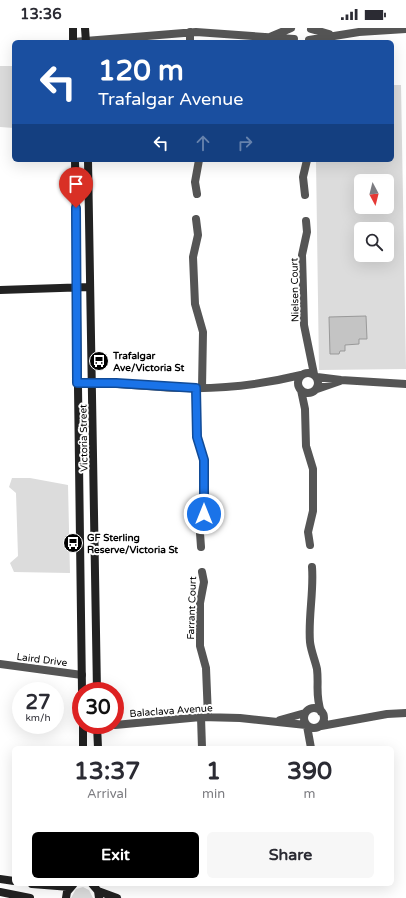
<!DOCTYPE html>
<style>
:root{--surface:#fff;--page:#f7f7f7;--text:#2b2b33;--muted:#7c7c81;--accent:#000}
body{margin:0;font-family:"Varela Round",sans-serif;background:var(--page);color:var(--text);height:100vh;display:flex;flex-direction:column;font-size:15px;white-space:nowrap}
*{box-sizing:border-box;margin:0}
p{font-size:13px;color:var(--muted)}
.icon{flex:none;width:22px;height:22px;fill:none;stroke:currentColor;stroke-width:2;stroke-linecap:round;stroke-linejoin:round}
.map{position:relative;flex:1;overflow:hidden}
.drawer{position:absolute;left:12px;top:718px;width:382px;height:140px;display:flex;flex-direction:column;background:var(--surface);border-radius:6px;box-shadow:0 4px 16px #0002}
.drawer>*{flex:none}
.guide{position:absolute;left:12px;top:12px;width:382px;height:122px;border-radius:6px;box-shadow:0 4px 16px #0002;background:#1a4fa0;color:#fff;overflow:hidden}
.needle{width:26px;rotate:173deg}
.fabs{position:absolute;left:354px;top:146px;display:grid;gap:8px}
.fabs a{display:grid;place-items:center;width:40px;height:40px;border-radius:6px;background:var(--surface);box-shadow:0 4px 16px #0002;font-size:20px}
.speed{position:absolute;left:12px;top:654px;display:flex;gap:8px;font-size:20px;font-weight:700;text-align:center}
.speed>*{display:grid;place-content:center;width:52px;height:52px;border-radius:50%;background:var(--surface);box-shadow:0 4px 16px #0002;line-height:1}
.speed small{font-size:10px;font-weight:400}
.speed .limit{border:6px solid #d22;background:#fff;color:#111}
.pin{position:absolute;display:grid;place-items:center;width:34px;height:34px;color:#fff;margin:-41px -17px;border-radius:50% 50% 50% 0;rotate:-45deg;box-shadow:0 0 4px #0007}
.pin .icon{rotate:45deg}
.me{position:absolute;width:44px;margin:-22px;rotate:0deg;stroke-linejoin:round;filter:drop-shadow(0 0 3px #0008)}
.turn{display:flex;align-items:center;gap:14px;height:84px;padding:0 20px;font-size:18px}
.turn .icon{width:52px;height:52px;stroke-width:2.5}
.turn b{display:block;font-size:28px;line-height:34px}
.lanes{display:flex;align-items:center;height:38px;padding:0 20px;background:#0003;justify-content:center;gap:20px;direction:ltr}
.lanes .off{opacity:.35}
.eta{display:flex;justify-content:space-evenly;align-items:center;height:68px;text-align:center}
.eta b{font-size:24px;font-weight:700;line-height:28px}
.cta{display:flex;gap:8px;margin-top:auto;padding:8px 20px}
.cta a{flex:1;height:46px;border-radius:6px;background:var(--accent);color:#fff;font-size:16px;font-weight:700;line-height:46px;text-align:center}
.cta a+a{background:var(--page);color:var(--text)}
.status{display:flex;justify-content:space-between;align-items:center;height:28px;padding:0 20px;background:var(--surface);direction:ltr}
.status svg{height:11px;fill:currentColor}
.map>svg:first-child{display:block}
.green{fill:#dcdcdc;fill-rule:evenodd}
.building{fill:#c4c4c4;stroke:#999}
.lines{fill:none;stroke-linecap:round;stroke-linejoin:round}
.street{stroke:#555;stroke-width:8}
.secondary{stroke:#222;stroke-width:8}
.route-casing{stroke:#114b97;stroke-width:10}
.route{stroke:#1a73e8;stroke-width:7}
.labels{text-anchor:middle;stroke-width:4;stroke-linejoin:round;paint-order:stroke}
.street-label{font-size:10px;fill:#000;stroke:#fff}
.poi-label{font-size:10px;font-weight:bold;fill:#000;stroke:#fff;text-anchor:start}
</style>
<div class="status"><b>13:36</b><svg viewBox="0 0 49 12"><path d="M0 12V9h3v3zM5 12V6h3v6zM10 12V3h3v9zM15 12V0h3v12zM26 1h20v11H26zM47 4h2v5h-2z"/></svg></div>
<div class="map">
<svg width="406" height="870" viewBox="0 0 406 870">
<rect width="100%" height="100%" fill="#fff"/>
<path class="green" d="M0 38H14V100L0 99Z
M392 57H401L406 341 319 342 316 132H392ZM361 153H387V179H361ZM361 201H387V227H361Z
M12 450H30L68 457 70 545 14 544 10 535 18 528 16 465 9 459Z
M83 859 89 862 93 870H71L76 861Z"/>
<path class="building" d="M366 288 367 311H359V316L345 317V323H340L339 326H330L329 289Z"/>
<g class="lines">
<path class="street" d="M311 1 329 6
M190 4V14
M270 9 291 0
M309 12 359 4 406 1
M73 14 196 4 294 11
M197 166 195 154 199 132
M305 167 303 149 307 132
M196 191 198 207 193 229 195 276 203 304 202 360
M306 193 307 204 302 227 304 297 314 346
M298 355a10 10 0 1 1 20 0a10 10 0 1 1-20 0Z
M317 349 341 352 406 356
M92 355C123 355 155 360 186 360 225 361 264 356 301 347
M196 360 197 409 204 432V482L200 505 201 519
M317 361 340 353
M301 362 305 381 306 418 313 441V483L308 504 310 517
M312 539C314 564 308 589 310 614 311 623 315 632 317 641 319 658 315 666 321 684
M202 544 204 554 200 575V618L206 640 208 689
M0 636 82 647
M304 690a10 10 0 1 1 20 0a10 10 0 1 1-20 0Z
M201 689 202 720
M280 692 305 685
M97 697H110
M115 697 201 689 240 690 306 697
M307 698 311 720
M321 698 387 686 406 685"/>
<path class="secondary" d="M73 0V14
M85 0 86 14
M75 132 82 663
M88 132 97 663
M0 262 90 259
M83 697V720
M97 697 98 720
M0 851 14 853
M32 856 70 859
M92 856 98 863 99 870
M98 863 117 870
M0 864 30 870
M66 870 67 864 73 857"/>
</g>
<g class="lines">
<g class="route-casing">
<path id="route" d="M76 180 77 355H116L196 360 197 409 204 432V486"/>
</g>
<use href="#route" class="route"/>
</g>
<defs>
<g id="bus-disc" transform="scale(1)"><circle r="9.5" fill="#000" stroke="#fff"/><path d="M-5-6H5V4H4V6H2V4H-2V6H-4V4H-5ZM-3.5-4V0h7V-4ZM-3.5 1.2v1.5H-2V1.2ZM2 1.2v1.5H3.5V1.2Z" fill="#fff"/></g>
</defs>
<g fill-rule="evenodd">
<use href="#bus-disc" x="99" y="333"/>
<use href="#bus-disc" x="73" y="515"/>
</g>
<g class="labels">
<g class="street-label">
<text transform="translate(294 262) rotate(-91)" y="4">Nielsen Court</text>
<text transform="translate(83 410) rotate(-91)" y="4">Victoria Street</text>
<text transform="translate(191 580) rotate(-88)" y="4">Farrant Court</text>
<text transform="translate(42 631) rotate(7)" y="4">Laird Drive</text>
<text transform="translate(171 682) rotate(-4)" y="4">Balaclava Avenue</text>
</g>
<g class="poi-label">
<text x="113" y="331">Trafalgar<tspan x="113" dy="12">Ave/Victoria St</tspan></text>
<text x="87" y="513">GF Sterling<tspan x="87" dy="12">Reserve/Victoria St</tspan></text>
</g>
</g>
</svg>
<div class="fabs">
<a><svg class="needle" viewBox="-14 -14 28 28"><path d="M0-13l5 13h-10z" fill="#e53935"/><path d="M0 13l5-13h-10z" fill="#7c7c81"/></svg></a>
<a><svg class="icon" aria-label="search" viewBox="0 0 24 24"><circle cx="10" cy="10" r="6"/><path d="M15 15l6 6"/></svg></a>
</div>
<div class="speed"><div>27<small>km/h</small></div><div class="limit">30</div></div>
<div class="pin" style="left:76px;top:180px;background:#d93025"><svg class="icon" aria-label="arrive" viewBox="0 0 24 24"><path d="M6 21V4h12l-3 4 3 4H6"/></svg></div>
<svg class="me" style="left:204px;top:486px" viewBox="-20 -20 40 40"><circle r="17" fill="#1a73e8" stroke="#fff" stroke-width="3"/><path d="M0-11L8 9 0 5-8 9z" fill="#fff"/></svg>
<div class="guide">
<div class="turn"><svg class="icon" aria-label="left" viewBox="0 0 24 24"><path d="M17 20v-9H6M10 6l-5 5 5 5"/></svg><div><b>120 m</b>Trafalgar Avenue</div></div>
<div class="lanes"><svg class="icon" aria-label="left" viewBox="0 0 24 24"><path d="M17 20v-9H6M10 6l-5 5 5 5"/></svg><svg class="icon off" aria-label="ahead" viewBox="0 0 24 24"><path d="M12 20V5M6 11l6-6 6 6"/></svg><svg class="icon off" aria-label="right" viewBox="0 0 24 24"><path d="M7 20v-9h11M14 6l5 5-5 5"/></svg></div>
</div>
<section class="drawer">
<div class="eta">
<div><b>13:37</b><p>Arrival</p></div>
<div><b>1</b><p>min</p></div>
<div><b>390</b><p>m</p></div>
</div>
<div class="cta"><a>Exit</a><a>Share</a></div>
</section>
</div>
